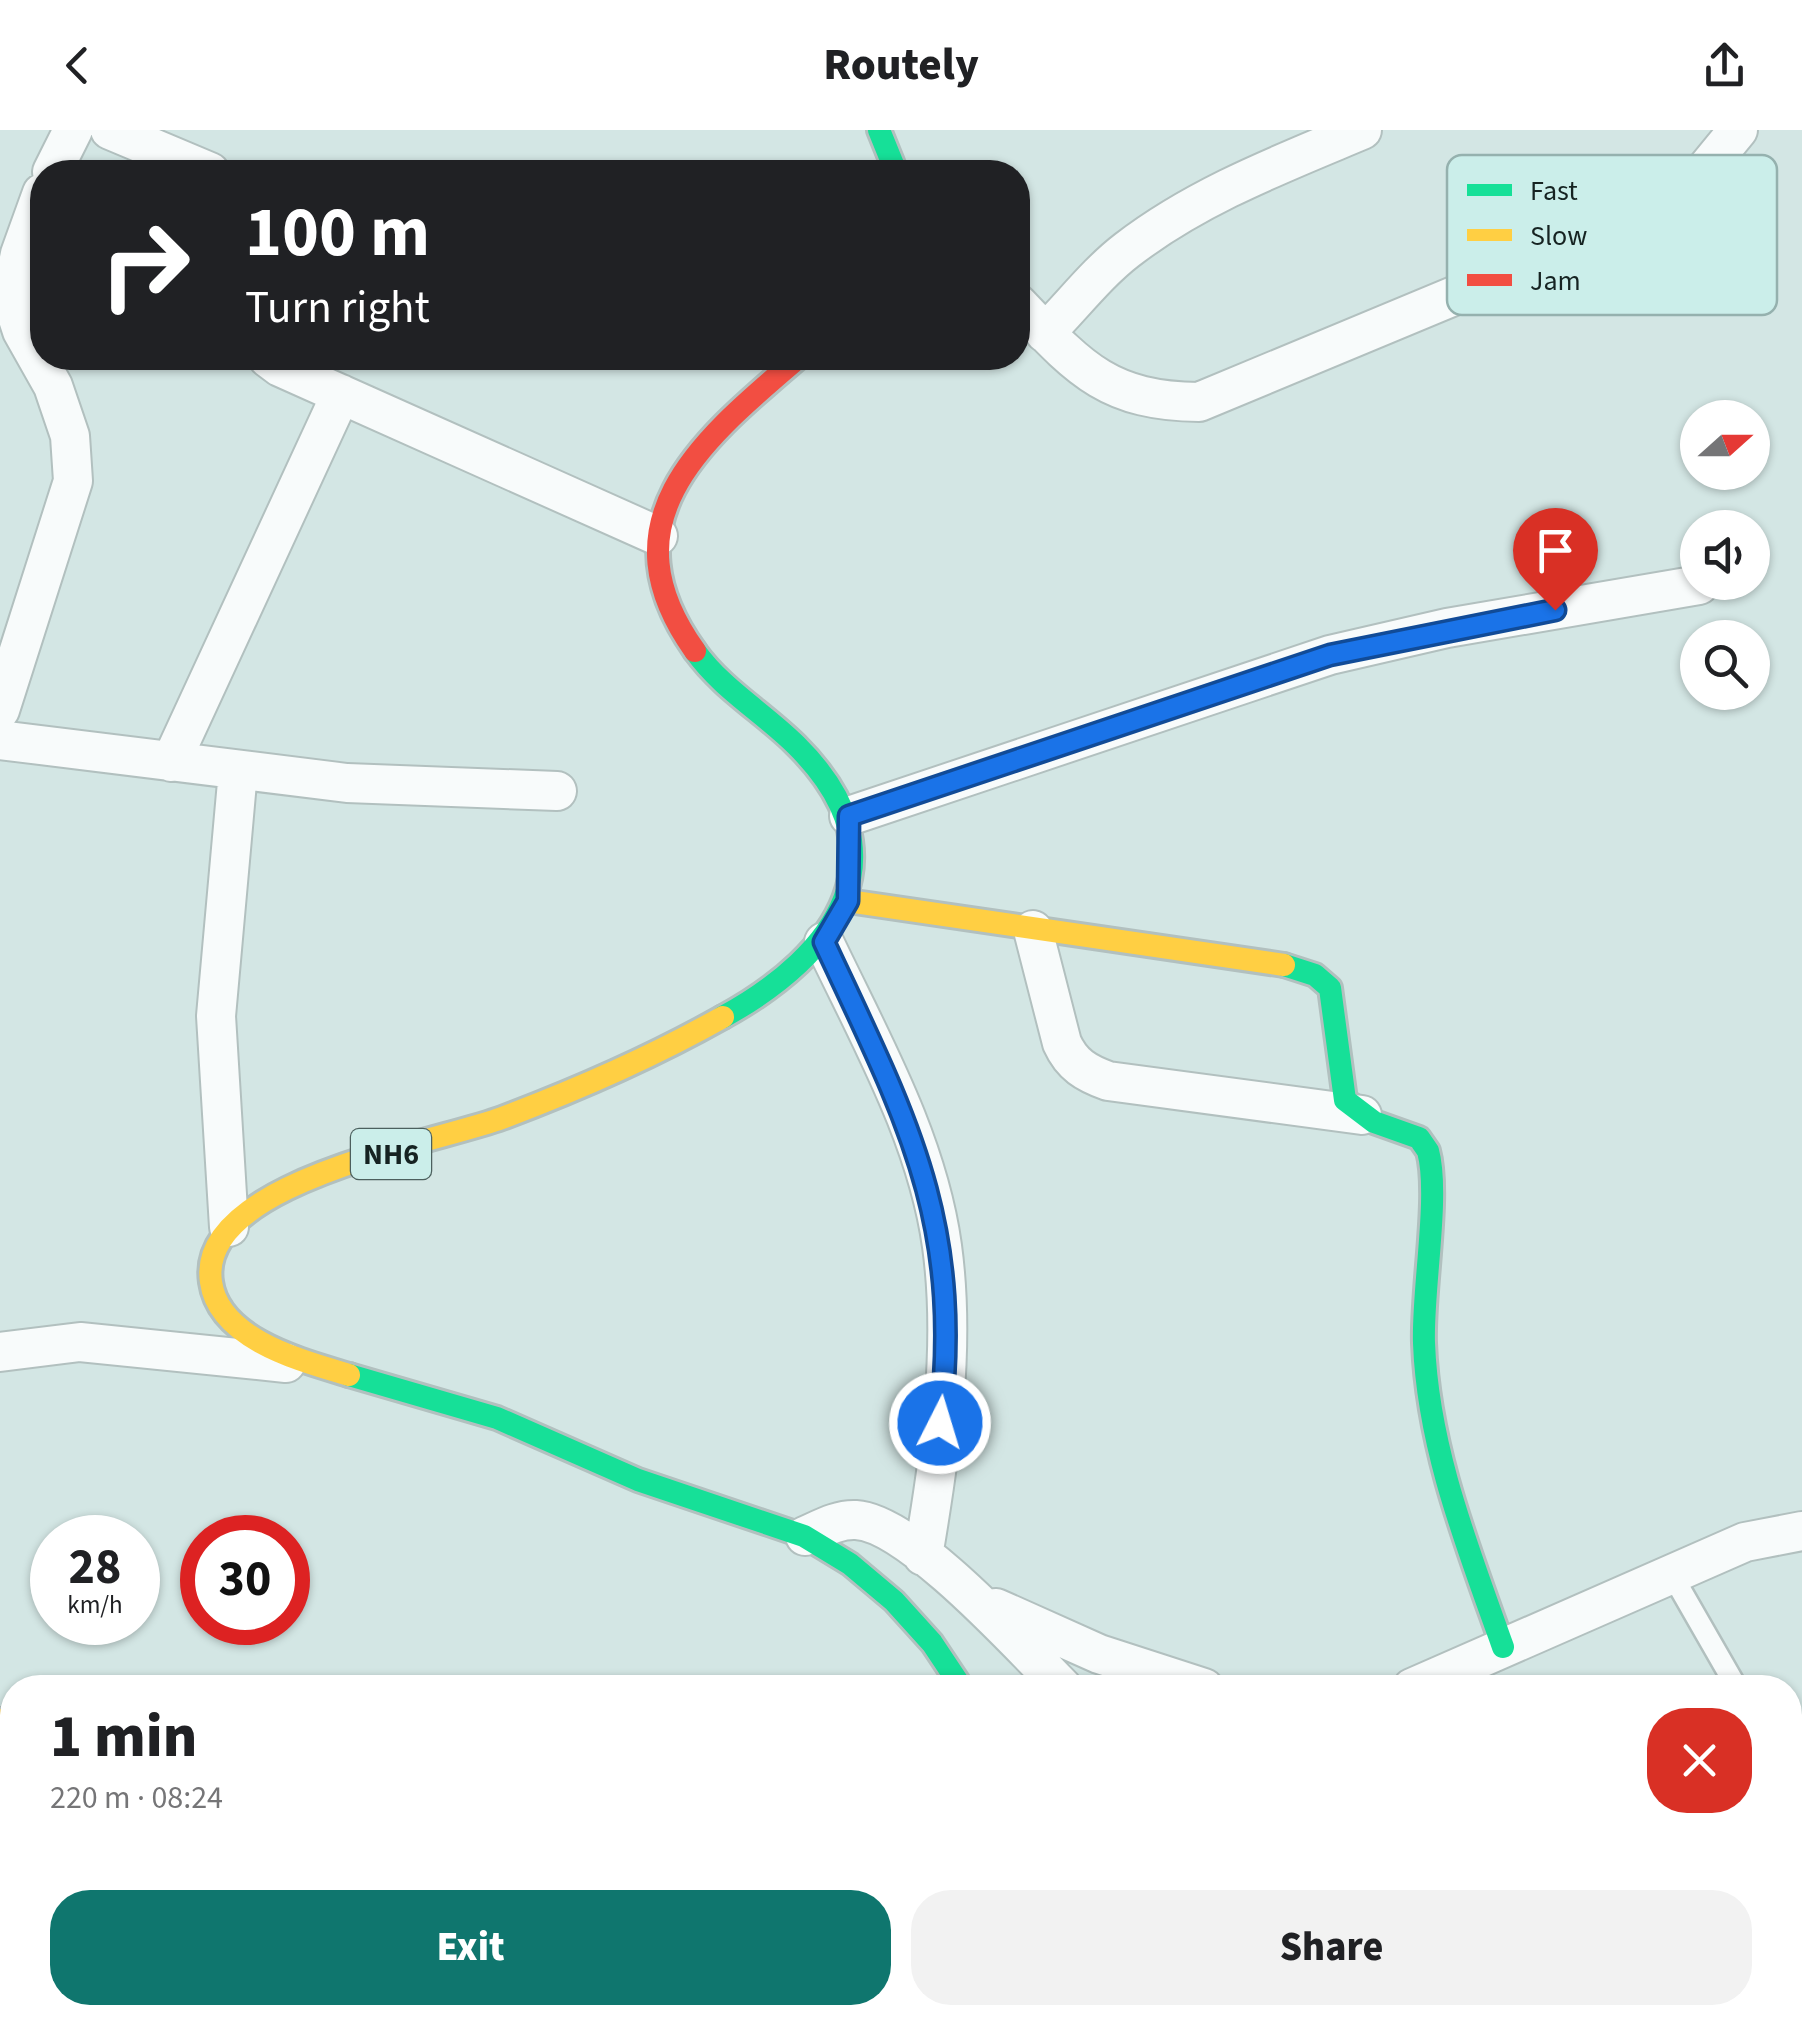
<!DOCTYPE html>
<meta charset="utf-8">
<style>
:root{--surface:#fff;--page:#f2f2f2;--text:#202124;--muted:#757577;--accent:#0f766e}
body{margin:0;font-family:"Source Sans 3",sans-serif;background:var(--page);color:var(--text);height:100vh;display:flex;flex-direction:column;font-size:38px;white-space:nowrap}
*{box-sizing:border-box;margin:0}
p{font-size:32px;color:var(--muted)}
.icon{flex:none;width:55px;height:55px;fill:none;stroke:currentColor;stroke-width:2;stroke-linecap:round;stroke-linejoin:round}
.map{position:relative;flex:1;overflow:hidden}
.details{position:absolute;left:0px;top:1545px;width:1802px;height:350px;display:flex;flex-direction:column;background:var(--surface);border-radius:40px 40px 0 0;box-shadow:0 2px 8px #0004}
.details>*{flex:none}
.guide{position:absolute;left:30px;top:30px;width:1000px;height:210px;border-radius:40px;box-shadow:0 2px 8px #0004;background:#202124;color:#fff;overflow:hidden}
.needle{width:65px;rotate:69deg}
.tools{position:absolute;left:1680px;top:270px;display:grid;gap:20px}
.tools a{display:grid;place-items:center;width:90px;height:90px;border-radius:50%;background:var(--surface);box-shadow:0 2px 8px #0004;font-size:50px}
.speed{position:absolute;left:30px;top:1385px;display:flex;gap:20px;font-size:50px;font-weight:700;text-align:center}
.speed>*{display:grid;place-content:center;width:130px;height:130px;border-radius:50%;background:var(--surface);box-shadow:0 2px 8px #0004;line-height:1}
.speed small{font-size:25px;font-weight:400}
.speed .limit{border:15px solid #d22;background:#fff;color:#111}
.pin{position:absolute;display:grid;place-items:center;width:85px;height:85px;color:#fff;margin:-102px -42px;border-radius:50% 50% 50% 0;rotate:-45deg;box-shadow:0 0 10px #0007}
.pin .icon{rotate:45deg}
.me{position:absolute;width:110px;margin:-55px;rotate:5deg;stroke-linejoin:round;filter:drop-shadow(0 0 8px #0008)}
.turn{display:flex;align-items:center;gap:35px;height:210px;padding:0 50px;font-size:45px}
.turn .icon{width:130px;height:130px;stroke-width:2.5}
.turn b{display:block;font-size:70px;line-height:85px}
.round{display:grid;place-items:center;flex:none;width:105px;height:105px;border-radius:40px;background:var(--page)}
.head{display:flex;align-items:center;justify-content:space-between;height:170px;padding:0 50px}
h1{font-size:60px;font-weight:800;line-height:75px}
.cta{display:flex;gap:20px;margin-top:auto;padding:20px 50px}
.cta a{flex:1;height:115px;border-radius:40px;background:var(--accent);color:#fff;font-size:40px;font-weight:800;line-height:115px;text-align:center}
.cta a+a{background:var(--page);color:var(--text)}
header{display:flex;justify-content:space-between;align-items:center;height:130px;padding:0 50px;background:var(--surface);font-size:45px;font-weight:800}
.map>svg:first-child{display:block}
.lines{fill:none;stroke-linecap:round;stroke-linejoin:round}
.lane-casing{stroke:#b2c0bf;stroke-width:25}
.street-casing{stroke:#b2c0bf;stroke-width:42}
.fast-casing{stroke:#b2c0bf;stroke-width:28}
.slow-casing{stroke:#b2c0bf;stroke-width:28}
.jam-casing{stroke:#b2c0bf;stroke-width:28}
.lane{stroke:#f8fbfb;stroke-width:20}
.street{stroke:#f8fbfb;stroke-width:38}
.fast{stroke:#16e098;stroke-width:22}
.slow{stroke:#ffcf43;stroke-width:22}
.jam{stroke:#f24e42;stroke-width:22}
.route-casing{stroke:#114b97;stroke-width:25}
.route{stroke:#1a73e8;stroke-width:18}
.labels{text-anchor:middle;stroke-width:8;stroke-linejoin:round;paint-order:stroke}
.shield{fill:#cbeeea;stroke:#4c605e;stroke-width:2.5}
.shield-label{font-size:30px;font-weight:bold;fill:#162322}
.key{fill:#cbeeea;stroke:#95b1ae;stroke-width:2.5}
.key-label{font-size:28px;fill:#162322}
</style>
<header><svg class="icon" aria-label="back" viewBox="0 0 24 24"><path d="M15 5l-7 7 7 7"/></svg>Routely<svg class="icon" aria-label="share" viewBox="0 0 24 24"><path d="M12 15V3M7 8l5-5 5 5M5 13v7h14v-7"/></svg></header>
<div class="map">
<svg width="1802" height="1895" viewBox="0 0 1802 1895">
<rect width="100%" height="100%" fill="#d3e6e4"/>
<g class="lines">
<g class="lane-casing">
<path id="lane" d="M1671 1443 1737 1558
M1790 1614 1802 1623
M1638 1882 1641 1895"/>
</g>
<g class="street-casing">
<path id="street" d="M110 0 210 42
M52 42 73 0
M1018 174C1079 238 1107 271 1199 272L1591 109 1701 45 1738 0
M1045 203C1072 176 1097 143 1127 120 1197 66 1281 34 1362 0
M268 228 280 237 658 406
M0 580 73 351 70 306 53 256 22 201 11 167 20 124 42 63
M0 610 347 653 557 661
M171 632 341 264
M849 686 1330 525 1447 498 1699 455
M1033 800 1062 913C1072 935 1086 943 1108 951L1362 985
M824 812C870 909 927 1008 942 1116 956 1218 940 1326 923 1426
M229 1097 216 886 238 641
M0 1222 80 1212 286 1233
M805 1406C821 1399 838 1389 856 1390 911 1393 1022 1517 1063 1558
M996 1478 1099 1524 1204 1558
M1412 1558 1745 1412 1802 1401
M437 1895 438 1882
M984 1895 995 1882"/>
</g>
<g class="fast-casing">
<path id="fast" d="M879 0 896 42
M695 521C722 559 764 583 796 615 907 725 838 824 723 887
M1284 835 1315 845 1330 858 1345 970 1374 992 1419 1008 1428 1021C1440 1065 1422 1161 1424 1213 1428 1319 1468 1418 1503 1517
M349 1245 497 1288 638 1350 804 1406 850 1434 894 1471 932 1513 962 1558"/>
</g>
<g class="slow-casing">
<path id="slow" d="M848 771 1284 835
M349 1245C303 1231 219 1210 211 1152 196 1052 435 1013 502 988 579 959 652 927 723 887
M0 1590 12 1589
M776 1895 801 1882"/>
</g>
<g class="jam-casing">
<path id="jam" d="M695 521C602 391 702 310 798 228"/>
</g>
<use href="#lane" class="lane"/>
<use href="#street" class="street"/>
<use href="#fast" class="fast"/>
<use href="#slow" class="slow"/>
<use href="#jam" class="jam"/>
</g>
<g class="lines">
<g class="route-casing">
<path id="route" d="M940 1293C964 1091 906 988 824 812L848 771 849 686 1330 525 1555 480"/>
</g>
<use href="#route" class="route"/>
</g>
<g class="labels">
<rect class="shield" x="351" y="999" width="80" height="50" rx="8"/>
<g class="shield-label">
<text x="391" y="1034">NH6</text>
</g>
</g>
<rect x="1447" y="25" width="330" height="160" rx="15" class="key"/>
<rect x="1467" y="54" width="45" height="12" fill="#16e098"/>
<rect x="1467" y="99" width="45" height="12" fill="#ffcf43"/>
<rect x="1467" y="144" width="45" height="12" fill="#f24e42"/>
<g class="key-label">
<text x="1530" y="70">Fast</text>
<text x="1530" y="115">Slow</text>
<text x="1530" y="160">Jam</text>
</g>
</svg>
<div class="tools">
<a><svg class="needle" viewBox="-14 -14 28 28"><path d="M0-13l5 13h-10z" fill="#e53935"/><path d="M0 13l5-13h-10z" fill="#757577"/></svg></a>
<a><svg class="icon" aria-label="sound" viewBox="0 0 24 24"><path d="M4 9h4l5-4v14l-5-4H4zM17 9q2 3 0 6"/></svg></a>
<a><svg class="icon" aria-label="search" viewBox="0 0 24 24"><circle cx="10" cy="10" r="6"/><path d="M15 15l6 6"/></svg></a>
</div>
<div class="speed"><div>28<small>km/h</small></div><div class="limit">30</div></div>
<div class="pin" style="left:1555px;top:480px;background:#d93025"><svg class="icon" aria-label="arrive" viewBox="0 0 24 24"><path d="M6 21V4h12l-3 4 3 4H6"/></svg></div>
<svg class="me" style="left:940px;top:1293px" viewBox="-20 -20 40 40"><circle r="17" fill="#1a73e8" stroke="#fff" stroke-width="3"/><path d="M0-11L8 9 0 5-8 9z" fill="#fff"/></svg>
<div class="guide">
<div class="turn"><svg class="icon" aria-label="right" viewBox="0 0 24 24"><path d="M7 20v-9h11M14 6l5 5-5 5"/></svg><div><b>100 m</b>Turn right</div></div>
</div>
<section class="details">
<div class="head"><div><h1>1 min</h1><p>220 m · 08:24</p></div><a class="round" style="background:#d93025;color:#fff"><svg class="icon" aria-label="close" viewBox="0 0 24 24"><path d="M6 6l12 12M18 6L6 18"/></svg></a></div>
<div class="cta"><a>Exit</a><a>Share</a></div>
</section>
</div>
